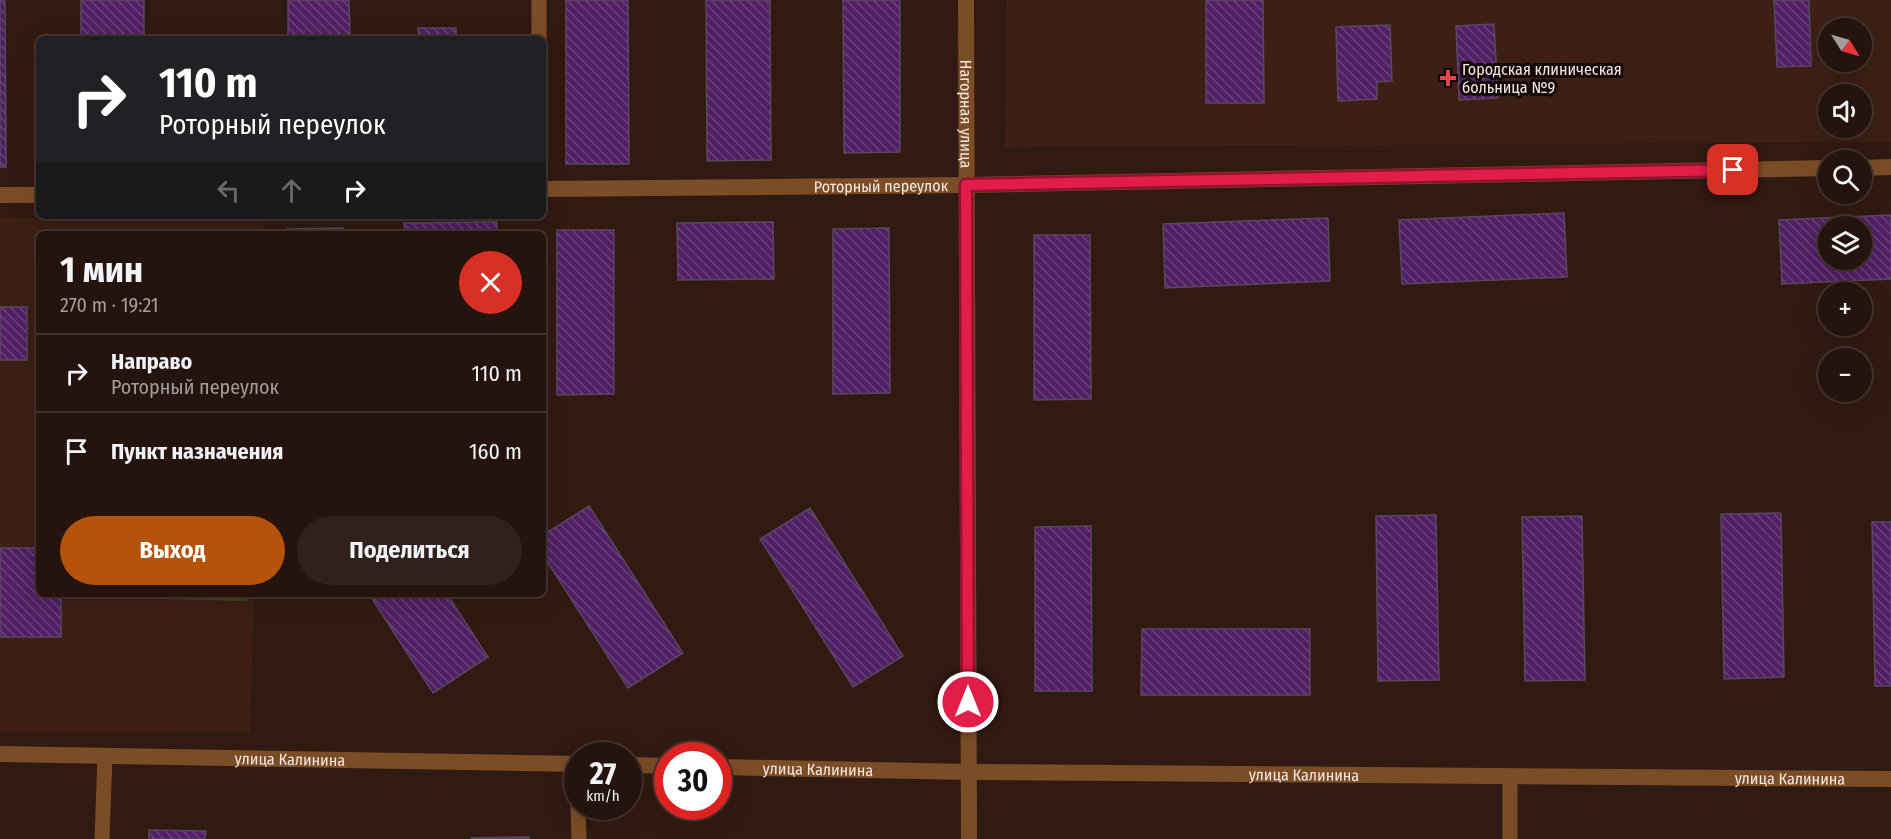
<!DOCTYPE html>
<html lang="ru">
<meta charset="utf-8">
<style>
:root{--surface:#25140e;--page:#31211c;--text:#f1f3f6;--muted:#a39e9e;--line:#42332e;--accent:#b45309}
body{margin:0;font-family:"Fira Sans Condensed",sans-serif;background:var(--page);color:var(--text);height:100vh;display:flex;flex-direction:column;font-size:22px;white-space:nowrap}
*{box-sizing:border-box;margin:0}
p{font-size:20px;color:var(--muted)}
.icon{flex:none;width:33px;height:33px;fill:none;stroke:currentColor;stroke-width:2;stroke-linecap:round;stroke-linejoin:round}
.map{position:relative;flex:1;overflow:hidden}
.drawer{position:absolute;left:36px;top:231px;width:510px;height:366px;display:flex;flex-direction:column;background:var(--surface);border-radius:9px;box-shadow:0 6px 24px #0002,0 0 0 2px var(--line)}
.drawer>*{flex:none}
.guide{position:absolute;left:36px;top:36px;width:510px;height:183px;border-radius:9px;box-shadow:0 6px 24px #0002,0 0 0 2px var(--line);background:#202124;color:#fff;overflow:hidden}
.needle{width:39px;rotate:127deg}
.fabs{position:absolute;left:1818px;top:18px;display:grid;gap:12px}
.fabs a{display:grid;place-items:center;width:54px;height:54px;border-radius:50%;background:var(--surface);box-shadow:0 6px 24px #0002,0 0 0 2px var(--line);font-size:30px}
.speed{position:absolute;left:564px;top:742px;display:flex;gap:12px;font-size:30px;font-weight:700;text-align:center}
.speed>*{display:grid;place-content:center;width:78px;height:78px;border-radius:50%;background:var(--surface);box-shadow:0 6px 24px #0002,0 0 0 2px var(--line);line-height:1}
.speed small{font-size:15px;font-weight:400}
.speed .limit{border:9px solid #d22;background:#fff;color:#111}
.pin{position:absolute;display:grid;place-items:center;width:51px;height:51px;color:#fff;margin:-26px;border-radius:12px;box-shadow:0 3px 9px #0006}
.me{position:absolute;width:66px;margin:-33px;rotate:0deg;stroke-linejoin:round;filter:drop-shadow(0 0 4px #0008)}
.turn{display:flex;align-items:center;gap:21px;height:126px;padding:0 24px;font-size:27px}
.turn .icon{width:78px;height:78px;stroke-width:2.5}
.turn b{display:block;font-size:42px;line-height:51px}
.lanes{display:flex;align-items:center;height:57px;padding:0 24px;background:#0003;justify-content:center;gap:30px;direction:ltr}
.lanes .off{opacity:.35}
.round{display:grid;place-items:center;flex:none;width:63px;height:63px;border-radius:32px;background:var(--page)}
.summary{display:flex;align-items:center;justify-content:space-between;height:102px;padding:0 24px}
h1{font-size:36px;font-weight:700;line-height:45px}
.action{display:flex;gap:12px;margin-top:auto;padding:12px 24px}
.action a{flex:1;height:69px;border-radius:36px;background:var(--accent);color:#fff;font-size:24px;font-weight:700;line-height:69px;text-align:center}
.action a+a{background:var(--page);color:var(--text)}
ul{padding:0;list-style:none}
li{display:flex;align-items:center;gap:18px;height:78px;padding:0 24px;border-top:2px solid var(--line)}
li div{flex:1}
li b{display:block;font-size:22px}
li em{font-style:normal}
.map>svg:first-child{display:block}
.built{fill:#3d1f15;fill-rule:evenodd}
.pitch{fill:#3f4a0a}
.building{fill:url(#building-back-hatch);stroke:#57485e;stroke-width:1.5;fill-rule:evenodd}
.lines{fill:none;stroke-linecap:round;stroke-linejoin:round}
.service{stroke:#7b4d27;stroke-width:15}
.minor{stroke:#7b4d27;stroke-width:16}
.route-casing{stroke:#92132f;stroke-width:15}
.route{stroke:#e11d48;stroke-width:10}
.health-dot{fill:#e0444e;stroke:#120805;stroke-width:2}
.labels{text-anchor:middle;stroke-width:6;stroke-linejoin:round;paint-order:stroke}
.poi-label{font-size:16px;fill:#f7e7e1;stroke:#120805;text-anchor:start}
.street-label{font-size:16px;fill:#f7e7e1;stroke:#120805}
</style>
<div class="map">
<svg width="1891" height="839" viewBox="0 0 1891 839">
<defs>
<pattern id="building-back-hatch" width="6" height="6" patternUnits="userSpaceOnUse" patternTransform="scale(1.5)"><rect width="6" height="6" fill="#512064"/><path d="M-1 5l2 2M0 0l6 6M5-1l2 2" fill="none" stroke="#6b407a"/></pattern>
</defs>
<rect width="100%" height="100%" fill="#311a12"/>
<path class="built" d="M1007 0H1891V142L1005 147ZM1828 28H1862V62H1828ZM1828 94H1862V128H1828Z
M0 218 263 219V234H39V594H254L250 733 0 732Z"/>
<path class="pitch" d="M121 594H247V601L121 598Z"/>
<path class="building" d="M0 0H5L6 167H0Z
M81 0H144V39H81Z
M288 0H349L350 39H288Z
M566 0H628L629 164H566Z
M706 0H770L771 160 707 161Z
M843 0H900V152L844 153Z
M1206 0H1263L1264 103H1206Z
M1774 0H1809L1811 66 1777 67Z
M1494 24 1498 98 1459 100 1456 26Z
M1390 25 1392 81 1377 82V99L1338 101 1336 27Z
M418 28H456V39H419Z
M1564 213 1567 277 1402 284 1399 220Z
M1891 215V279L1782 284 1779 220ZM1828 226H1862V260H1828Z
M1328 218 1330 281 1165 288 1163 224Z
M497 222V234H405L404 223Z
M773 222 774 279 678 280 677 223Z
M343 228V234H286V229Z
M889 228 890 393 833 394V229Z
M557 230H614V394L557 395Z
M1034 235H1090L1091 399 1034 400Z
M0 307H27V360H0Z
M589 506 683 653 628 688 543 555V535Z
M810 508 903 656 853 687 760 539Z
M1781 513 1784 677 1724 679 1721 514Z
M1436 515 1439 680 1378 681 1376 516Z
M1582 516 1585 680 1525 681 1522 517Z
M1872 522H1891V686H1875Z
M1091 526 1092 691H1035V527Z
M0 548H39V594H61V637H0Z
M369 594H447L488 657 433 693Z
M1142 629H1310V695H1141Z
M149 830 206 831 205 839H149Z
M529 837V839H471V838Z"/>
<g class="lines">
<path class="service" d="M539 0V39
M577 764 578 782
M578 807 579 839
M102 839 105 756
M1510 839V776"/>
<g class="minor">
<path id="s1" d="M966 0 969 839"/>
<path d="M1862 168 1891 167"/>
<path id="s2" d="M543 189 966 185 1828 168"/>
<path d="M0 195H39"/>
<path id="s3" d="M0 754 578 764"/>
<path d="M628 765 668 766"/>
<path id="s4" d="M718 767 969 772 1891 779"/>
</g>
</g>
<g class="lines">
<g class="route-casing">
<path id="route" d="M968 702 966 185 1733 170"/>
</g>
<use href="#route" class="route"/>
</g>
<path class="health-dot" d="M1445 69h6v6h6v6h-6v6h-6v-6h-6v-6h6z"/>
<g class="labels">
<g class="poi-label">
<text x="1462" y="75">Городская клиническая<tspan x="1462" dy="18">больница №9</tspan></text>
</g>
<g class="street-label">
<text dy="6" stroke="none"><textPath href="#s1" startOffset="114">Нагорная улица</textPath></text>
<text dy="6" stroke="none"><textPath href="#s2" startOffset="338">Роторный переулок</textPath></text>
<text dy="6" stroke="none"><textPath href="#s3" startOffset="290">улица Калинина</textPath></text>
<text dy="6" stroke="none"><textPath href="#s4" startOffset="100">улица Калинина</textPath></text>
<text dy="6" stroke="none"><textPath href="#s4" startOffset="586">улица Калинина</textPath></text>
<text dy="6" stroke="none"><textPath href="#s4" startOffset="1072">улица Калинина</textPath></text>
</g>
</g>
</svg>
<div class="fabs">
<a><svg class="needle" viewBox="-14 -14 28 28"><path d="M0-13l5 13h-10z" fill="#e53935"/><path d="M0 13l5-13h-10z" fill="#a39e9e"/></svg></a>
<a><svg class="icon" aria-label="sound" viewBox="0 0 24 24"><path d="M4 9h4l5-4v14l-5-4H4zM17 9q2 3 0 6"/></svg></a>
<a><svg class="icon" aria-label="search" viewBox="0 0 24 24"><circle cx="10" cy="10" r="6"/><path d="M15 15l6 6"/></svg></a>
<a><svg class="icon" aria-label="layers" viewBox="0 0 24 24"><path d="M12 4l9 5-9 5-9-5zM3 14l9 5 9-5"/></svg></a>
<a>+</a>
<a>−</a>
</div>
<div class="speed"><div>27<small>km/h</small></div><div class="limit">30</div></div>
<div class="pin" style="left:1733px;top:170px;background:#d93025"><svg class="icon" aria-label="arrive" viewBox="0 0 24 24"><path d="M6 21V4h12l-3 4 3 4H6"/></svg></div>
<svg class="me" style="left:968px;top:702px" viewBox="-20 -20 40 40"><circle r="17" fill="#e11d48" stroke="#fff" stroke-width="3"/><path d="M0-11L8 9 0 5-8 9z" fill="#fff"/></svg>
<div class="guide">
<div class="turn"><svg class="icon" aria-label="right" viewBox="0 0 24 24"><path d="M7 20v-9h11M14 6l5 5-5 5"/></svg><div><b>110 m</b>Роторный переулок</div></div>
<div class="lanes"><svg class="icon off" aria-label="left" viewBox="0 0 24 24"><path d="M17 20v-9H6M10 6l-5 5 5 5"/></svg><svg class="icon off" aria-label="ahead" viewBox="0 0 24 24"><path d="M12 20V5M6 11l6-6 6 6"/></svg><svg class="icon" aria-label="right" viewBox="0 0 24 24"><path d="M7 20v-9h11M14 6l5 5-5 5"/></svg></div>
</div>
<section class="drawer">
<div class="summary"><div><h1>1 мин</h1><p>270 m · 19:21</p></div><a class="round" style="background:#d93025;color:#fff"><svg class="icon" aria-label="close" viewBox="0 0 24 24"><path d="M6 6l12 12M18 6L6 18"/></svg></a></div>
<ul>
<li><svg class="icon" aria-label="right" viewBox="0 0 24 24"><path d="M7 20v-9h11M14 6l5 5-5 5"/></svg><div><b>Направо</b><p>Роторный переулок</p></div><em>110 m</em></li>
<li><svg class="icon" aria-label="arrive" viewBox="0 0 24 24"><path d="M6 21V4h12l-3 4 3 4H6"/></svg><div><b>Пункт назначения</b></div><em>160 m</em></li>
</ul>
<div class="action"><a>Выход</a><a>Поделиться</a></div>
</section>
</div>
